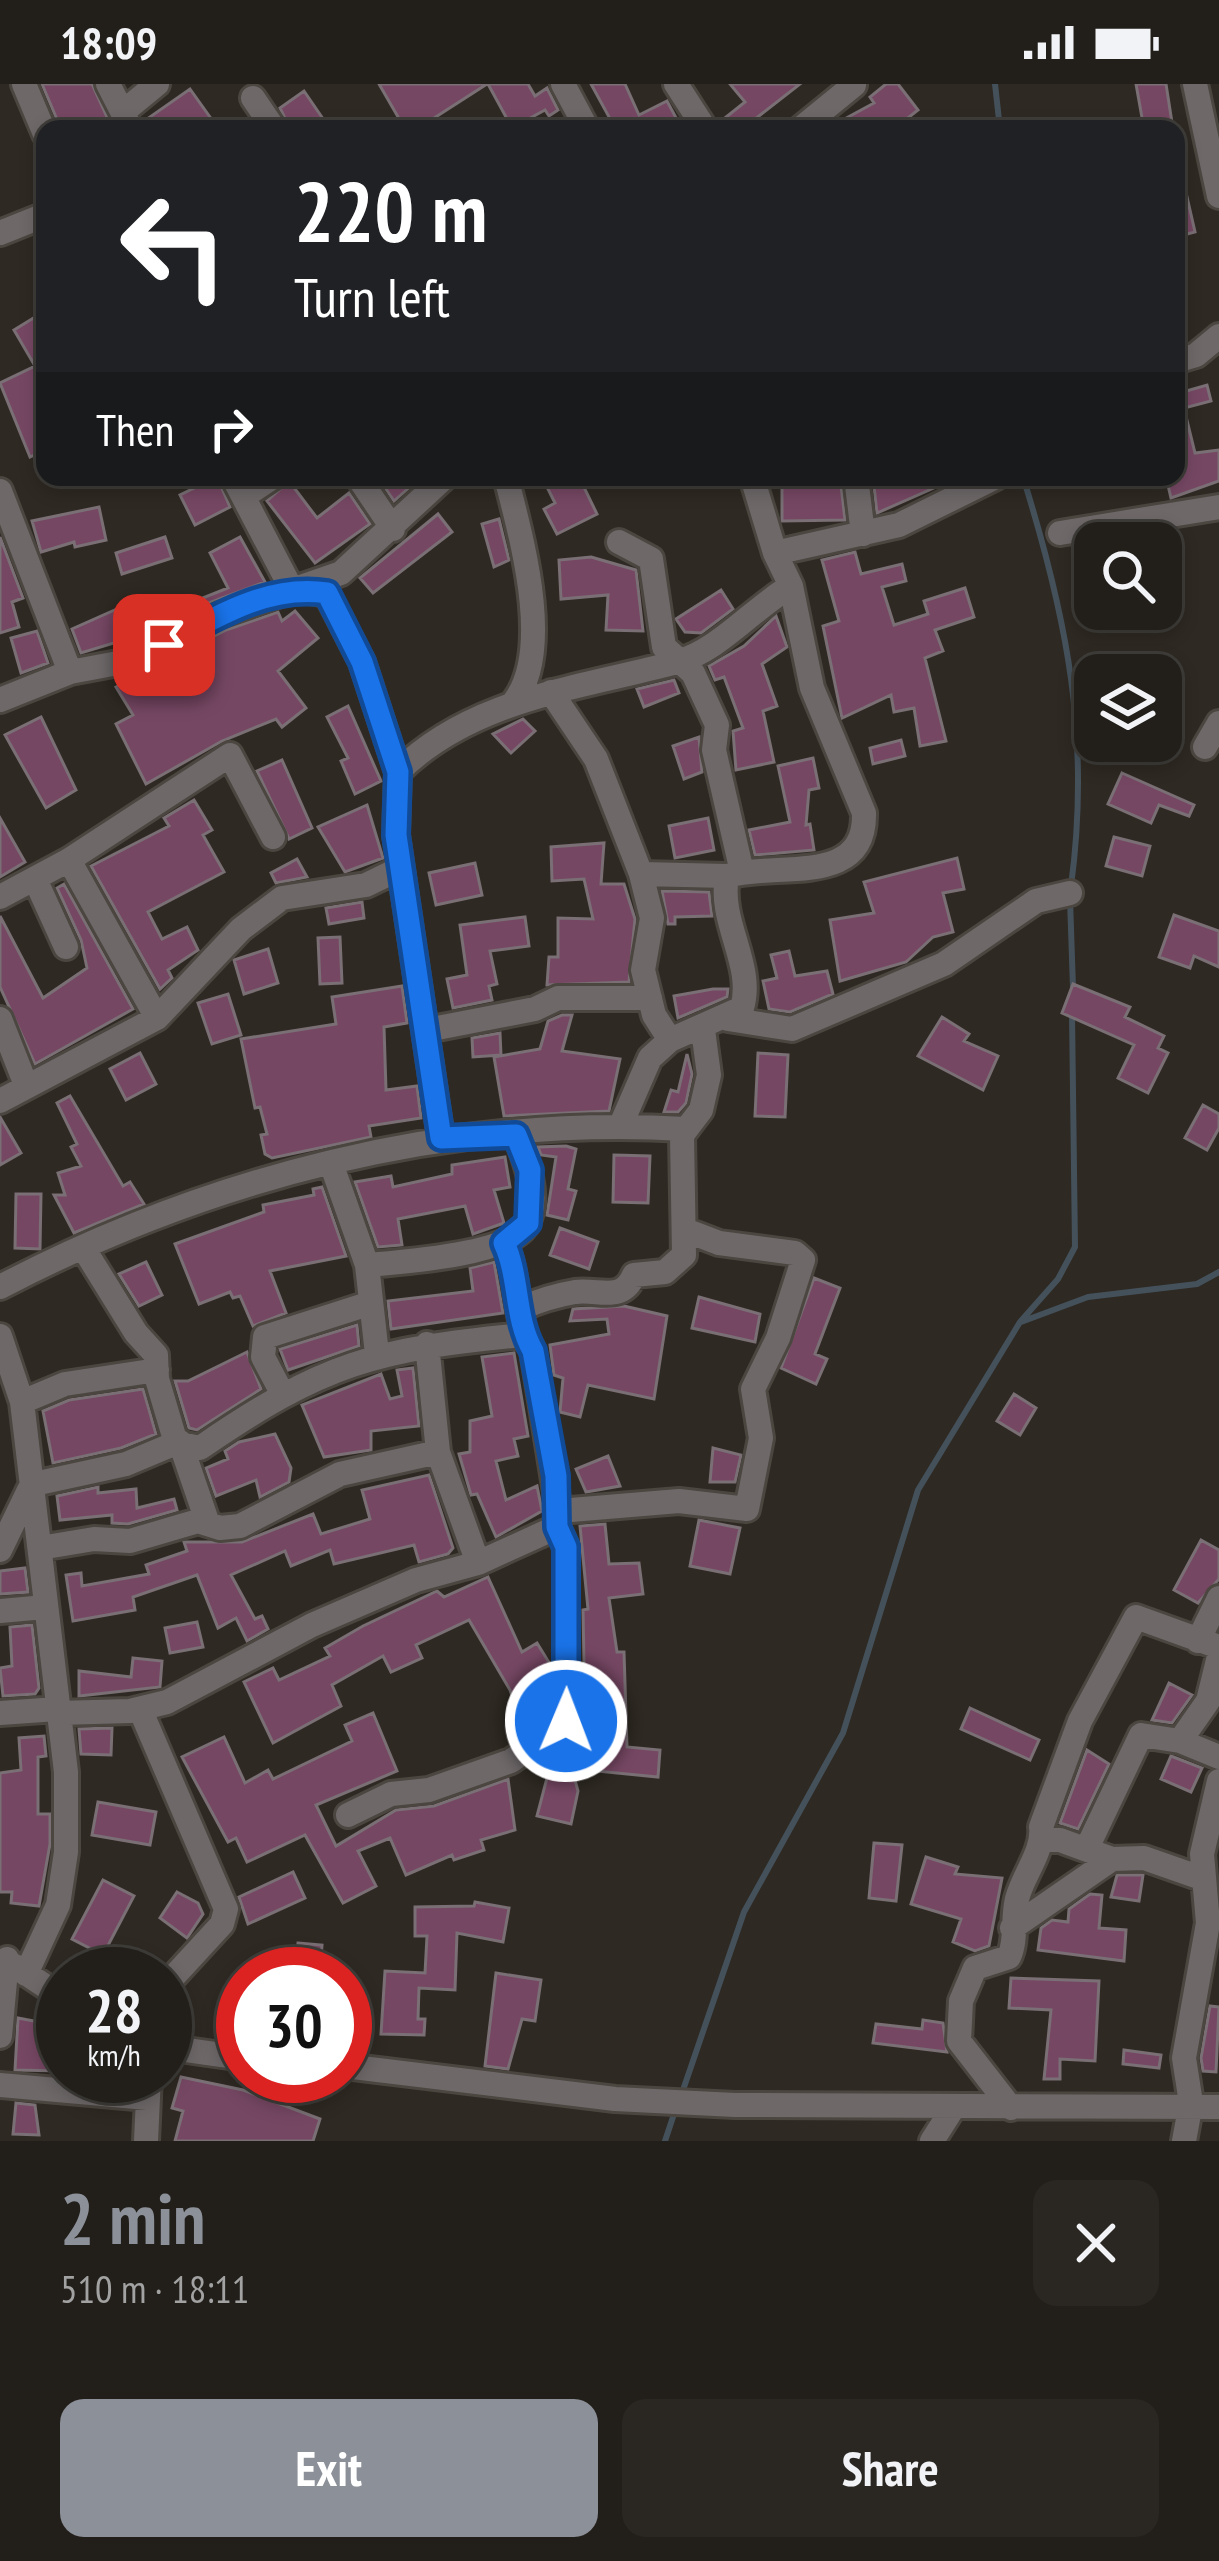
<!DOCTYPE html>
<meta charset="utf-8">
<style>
:root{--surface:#221f1a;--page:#2a2723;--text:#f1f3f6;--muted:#a2a2a2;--line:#3f3d39;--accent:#8c9099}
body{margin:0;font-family:"PT Sans Narrow",sans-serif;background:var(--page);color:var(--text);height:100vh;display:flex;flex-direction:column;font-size:45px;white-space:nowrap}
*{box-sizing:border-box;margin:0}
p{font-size:39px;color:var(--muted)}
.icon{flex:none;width:66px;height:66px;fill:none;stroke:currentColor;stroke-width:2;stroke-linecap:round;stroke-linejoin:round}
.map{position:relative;height:2057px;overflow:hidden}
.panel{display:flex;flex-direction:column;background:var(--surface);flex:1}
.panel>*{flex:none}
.top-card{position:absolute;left:36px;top:36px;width:1149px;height:366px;border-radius:24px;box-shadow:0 6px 18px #0003,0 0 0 3px var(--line);background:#202124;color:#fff;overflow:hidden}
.fabs{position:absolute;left:1074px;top:438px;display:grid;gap:24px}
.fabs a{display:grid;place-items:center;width:108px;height:108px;border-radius:24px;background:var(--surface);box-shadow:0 6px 18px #0003,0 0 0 3px var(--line);font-size:60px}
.speed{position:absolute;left:36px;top:1863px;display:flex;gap:24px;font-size:60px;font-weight:700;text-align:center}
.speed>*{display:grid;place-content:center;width:156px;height:156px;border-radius:50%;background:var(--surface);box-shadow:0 6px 18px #0003,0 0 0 3px var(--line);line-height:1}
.speed small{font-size:30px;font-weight:400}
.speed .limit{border:18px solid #d22;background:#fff;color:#111}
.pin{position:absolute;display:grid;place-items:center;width:102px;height:102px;color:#fff;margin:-51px;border-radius:24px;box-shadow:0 6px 18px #0006}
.me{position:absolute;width:132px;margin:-66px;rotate:1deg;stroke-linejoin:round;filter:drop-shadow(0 0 9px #0008)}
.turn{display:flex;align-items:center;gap:42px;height:252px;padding:0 60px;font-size:54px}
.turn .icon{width:156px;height:156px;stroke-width:2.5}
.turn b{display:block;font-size:84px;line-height:102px}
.then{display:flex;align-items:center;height:114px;padding:0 60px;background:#0003;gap:24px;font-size:45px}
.round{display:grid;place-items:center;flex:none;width:126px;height:126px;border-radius:24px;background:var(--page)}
.overview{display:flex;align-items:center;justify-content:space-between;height:204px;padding:0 60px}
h1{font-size:72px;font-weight:800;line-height:90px;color:var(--accent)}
.action{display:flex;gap:24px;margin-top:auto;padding:24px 60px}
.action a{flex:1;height:138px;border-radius:24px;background:var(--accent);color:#fff;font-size:48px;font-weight:800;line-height:138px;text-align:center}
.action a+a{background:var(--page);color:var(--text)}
.status{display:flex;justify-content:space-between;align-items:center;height:84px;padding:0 60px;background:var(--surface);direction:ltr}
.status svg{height:33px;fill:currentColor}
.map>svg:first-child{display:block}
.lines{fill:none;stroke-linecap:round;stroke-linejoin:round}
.stream{stroke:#44515b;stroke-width:6}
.building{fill:#764763;stroke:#796f74;stroke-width:3}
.minor-casing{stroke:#4b463f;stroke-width:30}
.minor{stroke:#6e6869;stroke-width:24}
.route-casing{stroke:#114b97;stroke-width:30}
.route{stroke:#1a73e8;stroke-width:21}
</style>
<div class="status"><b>18:09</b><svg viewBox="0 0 49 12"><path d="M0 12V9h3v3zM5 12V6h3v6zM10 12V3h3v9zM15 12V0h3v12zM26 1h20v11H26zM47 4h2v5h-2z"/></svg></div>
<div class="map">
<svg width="1219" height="2057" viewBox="0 0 1219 2057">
<rect width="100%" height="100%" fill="#2e2922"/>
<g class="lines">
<path class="stream" d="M995 0 1000 45
M1023 393C1067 534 1091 654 1071 802
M1070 815 1073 904
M1021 1238 1088 1213 1197 1200 1219 1188
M682 2009 744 1828 843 1649 918 1406 1020 1238 1058 1195 1075 1163 1072 929
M665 2057 675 2027"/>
</g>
<path class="building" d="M42 0H92L111 42 61 45Z
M379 0H487L417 45H405Z
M488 0H528L535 12 547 4 558 26 549 32 545 26 512 44Z
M591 0H625L639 31 667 17 682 45H608L614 42Z
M730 0H800L755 35 762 45H721L720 38 745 18Z
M886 0H898L918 26 894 45H826L874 19 870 13Z
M1136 0H1166L1173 45H1144Z
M190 5 212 36 200 45H154L147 35Z
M304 7 330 45H290L280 24Z
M1182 91 1195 148 1176 153V92Z
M45 227V366L30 373 0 299 35 282 14 246Z
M1207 301 1211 317 1184 324 1195 369 1219 366V397L1171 414 1166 393H1176V310Z
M217 393 230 423 195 441 180 411Z
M378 393H421L394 417Z
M542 393H579L597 430 557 450 544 425 555 419Z
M817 393H840L845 436 782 437V395Z
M873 393H959L877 429Z
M289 397 317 434 349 409 370 440 315 479 267 417Z
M99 423 106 456 75 463 74 458 41 468 32 437Z
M438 430 452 448 373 509 360 494Z
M499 435 509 476 494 483 482 440Z
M0 453 23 514 12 518 19 543 0 549Z
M165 453 172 474 122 490 116 469Z
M240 453 265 498 198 523 195 517 228 504 210 469Z
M855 468 861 490 902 480 906 497 882 503 894 541 928 530 924 517 965 504 974 533 935 546 943 567 925 574 946 657 920 662 914 624 894 628 891 611 842 634 823 542 839 537 822 476Z
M591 473 636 486 643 547 606 546 608 511 561 515 559 476Z
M721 506 733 525 701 549 685 548 676 535Z
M126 521 137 552 81 569 72 545Z
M295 527 318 554 278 587 306 624 282 643 276 635 222 657 146 700 116 640 133 631 116 603 226 546 278 528 282 537Z
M776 532 787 563 762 580 777 622 763 627 774 678 736 686 733 647 743 644 724 593 715 596 709 582 744 562Z
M37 547 48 579 21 589 11 554Z
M674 596 679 609 644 623 637 605Z
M348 622 381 697 355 710 341 677 348 674 327 633Z
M41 633 76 706 46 724 5 651Z
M523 635 535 647 511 669 493 650Z
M699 653 702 688 684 695 673 662Z
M901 656 905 672 873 680 870 664Z
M813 674 819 704 809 706 806 741 810 740 814 766 755 771 749 746 790 738 778 682Z
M282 676 312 744 289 755 257 687Z
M1122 689 1194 721 1189 732 1159 721 1151 739 1108 720Z
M194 716 212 746 203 751 224 788 148 828 162 855 187 843 198 866 168 886 172 894 160 905 91 782 169 742 164 734Z
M367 721 383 774 345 788 318 743Z
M0 734 25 778 0 793Z
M708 734 714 766 675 774 669 742Z
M1114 753 1150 762 1142 792 1106 782Z
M604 759 601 800H624L635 835 629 898 547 901 549 873H558V834L593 835 584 795 552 797 551 763Z
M957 774 964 805 943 809 953 848 933 853 906 878 840 897 830 836 874 829 864 798Z
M297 775 307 793 276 799 271 789Z
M475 779 482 811 436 821 429 789Z
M64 800 133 925 35 980 0 903V832L43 914 87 884 81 856 57 804Z
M662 807 709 808 712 832 675 833V840H668Z
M362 818 364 834 329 840 326 824Z
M1174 831 1219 847V883L1194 872 1190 884 1159 873Z
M525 833 529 862 490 867 497 900 489 902 492 916 453 924 447 895 467 891 460 841Z
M340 853 342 899 320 900 318 854Z
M268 865 278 899 244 910 234 876Z
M789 867 795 892 827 887 833 910 790 928 769 925 763 897 777 894 771 871Z
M1073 900 1130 923 1125 933 1164 952 1158 964 1168 969 1148 1009 1118 994 1134 961 1062 929Z
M402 902 407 939 384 943 386 1006 417 1002 421 1034 369 1042 371 1053 272 1074 265 1070 261 1051 267 1050 260 1023 255 1024 241 955 336 940 332 913Z
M713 905H728L727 913 678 934 674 912Z
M228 910 241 951 212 960 198 919Z
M562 931H572L562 967 620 975 609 1027 504 1032 494 973 540 965 548 937Z
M942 933 969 950 964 957 998 972 983 1006 918 972Z
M500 949 501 971 473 973 472 954Z
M140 969 156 1000 126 1016 110 985Z
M758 969 788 971 785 1033 755 1032Z
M687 970 692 990 686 1019 678 1028H664L671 1006 678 1008Z
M70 1012 123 1102 130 1098 144 1120 74 1149 54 1111H65L58 1089 81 1082 71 1063 77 1060 57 1019Z
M1203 1021 1219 1030V1044L1207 1066 1185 1054Z
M0 1033 21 1069 0 1081Z
M566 1062 576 1065 568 1105 576 1107 568 1136 547 1131 556 1073 541 1071 538 1063Z
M614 1071 650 1072 648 1119 613 1118Z
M505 1073 510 1103 494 1106 504 1139 473 1150 465 1122 398 1135 402 1161 378 1163 355 1098 391 1092 393 1103 452 1090V1081Z
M322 1103 346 1172 270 1187 286 1229 253 1242 240 1212 233 1214 230 1208 199 1220 175 1160 264 1128 263 1121 314 1111 313 1105Z
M16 1110H41L40 1165 15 1164Z
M560 1144 598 1158 589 1185 550 1171Z
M146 1178 162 1211 139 1222 119 1190Z
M494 1178 503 1229 391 1245 388 1217 473 1207 470 1184Z
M814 1194 840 1204 815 1270 827 1275 816 1300 781 1284Z
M699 1213 760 1230 755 1258 692 1244Z
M624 1222 667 1232 654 1315 588 1301 580 1333 560 1328 563 1294 554 1291 550 1261 609 1250 607 1235 570 1237 573 1225Z
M357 1241 359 1262 288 1286 280 1265Z
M247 1268 261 1305 197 1346 189 1344 175 1297H188Z
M514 1269 528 1352 514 1355 518 1372 496 1377 506 1416 537 1402 542 1427 496 1453 477 1410 471 1411 459 1370 470 1368V1337L492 1332 482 1273Z
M413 1284 419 1342 371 1347V1366L324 1373 302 1321 381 1290 390 1315 402 1312 397 1286Z
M143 1305 156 1350 121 1364 53 1379 43 1327 69 1316Z
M1014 1310 1036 1324 1020 1351 997 1337Z
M275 1350 291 1384 289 1398 260 1413 256 1396 216 1412 206 1384 228 1375 225 1367 239 1358Z
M713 1364 741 1371 735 1398H710Z
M608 1372 620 1402 586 1408 576 1385Z
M429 1391 453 1464 448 1470 419 1478 414 1461 334 1480 330 1466 291 1482 285 1467 231 1491 255 1535 262 1532 268 1545 247 1557 236 1534 218 1544 197 1491 133 1513 135 1526 73 1537 66 1491 81 1489 82 1502 149 1490 146 1481 187 1467 184 1458H242L313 1430 321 1450 370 1435 362 1406Z
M98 1403V1409L136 1405 137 1424 174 1415 177 1426 128 1440 112 1439V1431L60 1436 57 1412Z
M699 1436 740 1444 730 1490 690 1482Z
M605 1440 609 1480 639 1479 643 1510 609 1514 617 1568H624L627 1663 660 1666 658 1693 586 1686 583 1526 588 1525 580 1442Z
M1201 1456 1219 1466V1495L1198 1519 1174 1506Z
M25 1484 28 1508 0 1510V1487Z
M488 1493 522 1568 537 1559 550 1580 541 1590 550 1629 524 1648 510 1606 469 1536 416 1561 422 1574 391 1588 383 1572 332 1601 341 1622 273 1659 244 1598 273 1584 279 1596 330 1572 325 1564 363 1542 437 1507 444 1513Z
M197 1538 203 1563 170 1569 165 1544Z
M32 1541 39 1604 35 1610 3 1612 0 1584 12 1582 10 1543Z
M133 1574 162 1577 160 1603 79 1612V1587L131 1593Z
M1169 1599 1192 1611 1172 1639 1152 1636Z
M970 1624 1039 1656 1030 1676 961 1645Z
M373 1629 397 1687 316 1721 336 1762 396 1726 434 1722 508 1695 515 1746 481 1756 484 1766 454 1776 452 1771 406 1791 390 1754 358 1767 376 1802 343 1819 305 1751 247 1778 236 1754 228 1758 182 1673 224 1653 245 1699 268 1686 273 1695 352 1657 345 1641Z
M112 1644 111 1671 81 1670 79 1645Z
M44 1652 46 1672 38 1673V1730H50V1760L39 1822 11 1819 12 1808H0V1689L21 1686 19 1654Z
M1087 1666 1109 1680 1078 1745 1060 1739Z
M1171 1672 1202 1684 1191 1708 1161 1695Z
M548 1690 575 1696 578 1707 571 1740 537 1732Z
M98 1718 156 1728 150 1761 92 1751Z
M874 1759 902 1761 896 1817 869 1814Z
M926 1773 958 1783 955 1790 1002 1794 989 1862 975 1867 953 1858 961 1835 911 1820Z
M293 1788 305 1814 248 1840 239 1813Z
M1117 1791H1143L1139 1817 1111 1813Z
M103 1796 134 1812 103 1871 72 1855Z
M177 1808 198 1819 203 1830 187 1854 160 1834Z
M1090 1810 1102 1811 1099 1844 1126 1846 1124 1877 1038 1866 1041 1844 1052 1836 1068 1838 1069 1825Z
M475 1818 509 1824 503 1858 457 1849 455 1906 419 1904 418 1935H425L424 1951 381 1950 385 1887 425 1889 427 1852H415V1823L474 1822Z
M298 1859 322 1861 320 1888 296 1886Z
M496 1889 541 1896 535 1937 522 1935 508 1985 485 1982Z
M1011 1894 1099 1897 1095 1977 1060 1975V1995H1044L1051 1926 1009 1924Z
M1210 1922 1219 1923 1216 1988 1203 1987 1201 1974Z
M18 1934 55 1941 50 1969 63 1970V1987L15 1986Z
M923 1936 943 1939 947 1968 873 1959 876 1940 922 1945Z
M1124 1966 1161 1971 1159 1984 1123 1980Z
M181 1993 243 2006 320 2035 313 2057H175L183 2027 172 2024Z
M16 2019 35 2021 39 2051 13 2050Z"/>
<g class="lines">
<g class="minor-casing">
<path id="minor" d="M24 0 45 50
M108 0 131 45
M563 0 587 45
M676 0 705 45
M1195 0 1219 112
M253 14 274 45
M123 28 157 0
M800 45 854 1
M0 149 45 131
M1176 277 1196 271 1219 252
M233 393 291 504 327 510 362 578 398 688 396 751 441 1054
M358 393 393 445
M506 393C521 453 554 566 514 618
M856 393 863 450
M0 407 70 588 0 616
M246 411 273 393
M1060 449 1219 423
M619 458 651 475 664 563 693 589 717 641 714 666 742 788
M775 469 899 441 996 393
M70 588 118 579 220 531 341 489 445 393
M551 608 596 675 641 790 652 834 643 886 654 931 670 956
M1205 663 1219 639
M398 688C472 614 582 604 677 578 720 566 753 524 791 502
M69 776 157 934
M641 790 727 792
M35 795 66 863
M0 813 69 776 230 671 273 753
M0 935 26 1001
M728 935 792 945 944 880 1036 817 1070 809
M427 946 535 925 558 914H650
M0 1017 157 934 241 845 282 814 366 801 401 784
M620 1043 650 974 670 956 742 924C755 881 718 838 727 792 777 777 866 804 864 729L812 604 791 502 775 469 752 393
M331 1079 367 1181 377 1270
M504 1159C520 1193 513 1234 533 1267L559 1427
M84 1165 136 1249 156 1271 157 1295 176 1359
M367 1181C400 1178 510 1171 526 1141 541 1114 526 1076 516 1051
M0 1203C209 1094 448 1031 685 1045
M520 1225C537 1217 557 1211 575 1208 600 1205 622 1219 634 1191L665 1188 684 1171 682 1051 701 1026 709 991 703 946
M0 1252 22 1318 66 1688V1768L58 1821 26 1890
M427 1260 438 1368 478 1479
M282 1309 263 1273 265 1253 368 1220
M22 1318 65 1300 157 1286
M180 1358 208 1440
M34 1400 126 1380 176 1359 200 1364C323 1279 376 1265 523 1251
M557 1443 559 1427 679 1417 747 1425 761 1354 753 1305 778 1254 803 1176 795 1169 719 1159 685 1146
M40 1464 94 1455 130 1457 198 1437 220 1444 240 1442 340 1390 438 1368
M0 1466 29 1406
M0 1527 45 1523
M1198 1557 1219 1514
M140 1625 226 1825 222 1840 165 1902
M0 1629 57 1625
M58 1629 130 1627 167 1618 312 1541 416 1496 478 1479 557 1443 566 1463V1638L511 1677 429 1706 391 1710 348 1731
M1180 1657 1219 1673
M1043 1756H1060L1112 1775 1144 1774 1204 1795
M1087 1764 1141 1651 1180 1657 1208 1617 1219 1572
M1012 1844 1112 1775
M15 1882 63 1914
M0 1952 7 1875
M165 1963 243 1974
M345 1982 615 2015 735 2021 1219 2023
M0 2001 147 2014
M1011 2024 959 1957 961 1917 975 1884 1009 1873C1017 1856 1012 1835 1017 1815 1023 1791 1044 1767 1041 1743L1080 1637 1136 1533 1219 1563
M146 2057 149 1992
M932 2057 953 2024
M1184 2057 1191 2019 1184 1974 1208 1839 1202 1770 1219 1697"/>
</g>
<use href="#minor" class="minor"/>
</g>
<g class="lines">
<g class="route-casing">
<path id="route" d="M164 561C216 533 268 500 327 509L362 578 398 688 396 751 441 1054 516 1051 530 1086 528 1139 504 1159C520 1193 514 1234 533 1267L556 1392 557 1443 566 1463V1637"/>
</g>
<use href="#route" class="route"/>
</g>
</svg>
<div class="fabs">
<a><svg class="icon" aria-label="search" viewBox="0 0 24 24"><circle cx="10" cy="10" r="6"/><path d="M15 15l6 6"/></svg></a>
<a><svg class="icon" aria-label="layers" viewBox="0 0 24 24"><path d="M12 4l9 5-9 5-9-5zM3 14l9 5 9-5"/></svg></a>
</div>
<div class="speed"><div>28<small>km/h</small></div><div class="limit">30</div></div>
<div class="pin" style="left:164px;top:561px;background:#d93025"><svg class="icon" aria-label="arrive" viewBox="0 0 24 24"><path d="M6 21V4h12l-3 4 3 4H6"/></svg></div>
<svg class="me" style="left:566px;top:1637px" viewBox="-20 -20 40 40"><circle r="17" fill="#1a73e8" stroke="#fff" stroke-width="3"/><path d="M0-11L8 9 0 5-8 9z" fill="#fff"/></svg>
<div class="top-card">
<div class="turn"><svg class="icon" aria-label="left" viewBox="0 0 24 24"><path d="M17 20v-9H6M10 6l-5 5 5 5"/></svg><div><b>220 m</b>Turn left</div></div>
<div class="then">Then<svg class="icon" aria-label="right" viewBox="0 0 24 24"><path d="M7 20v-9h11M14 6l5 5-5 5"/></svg></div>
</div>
</div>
<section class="panel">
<div class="overview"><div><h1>2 min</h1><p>510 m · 18:11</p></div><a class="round"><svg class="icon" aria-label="close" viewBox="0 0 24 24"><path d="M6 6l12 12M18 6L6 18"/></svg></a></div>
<div class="action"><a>Exit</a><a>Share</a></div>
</section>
